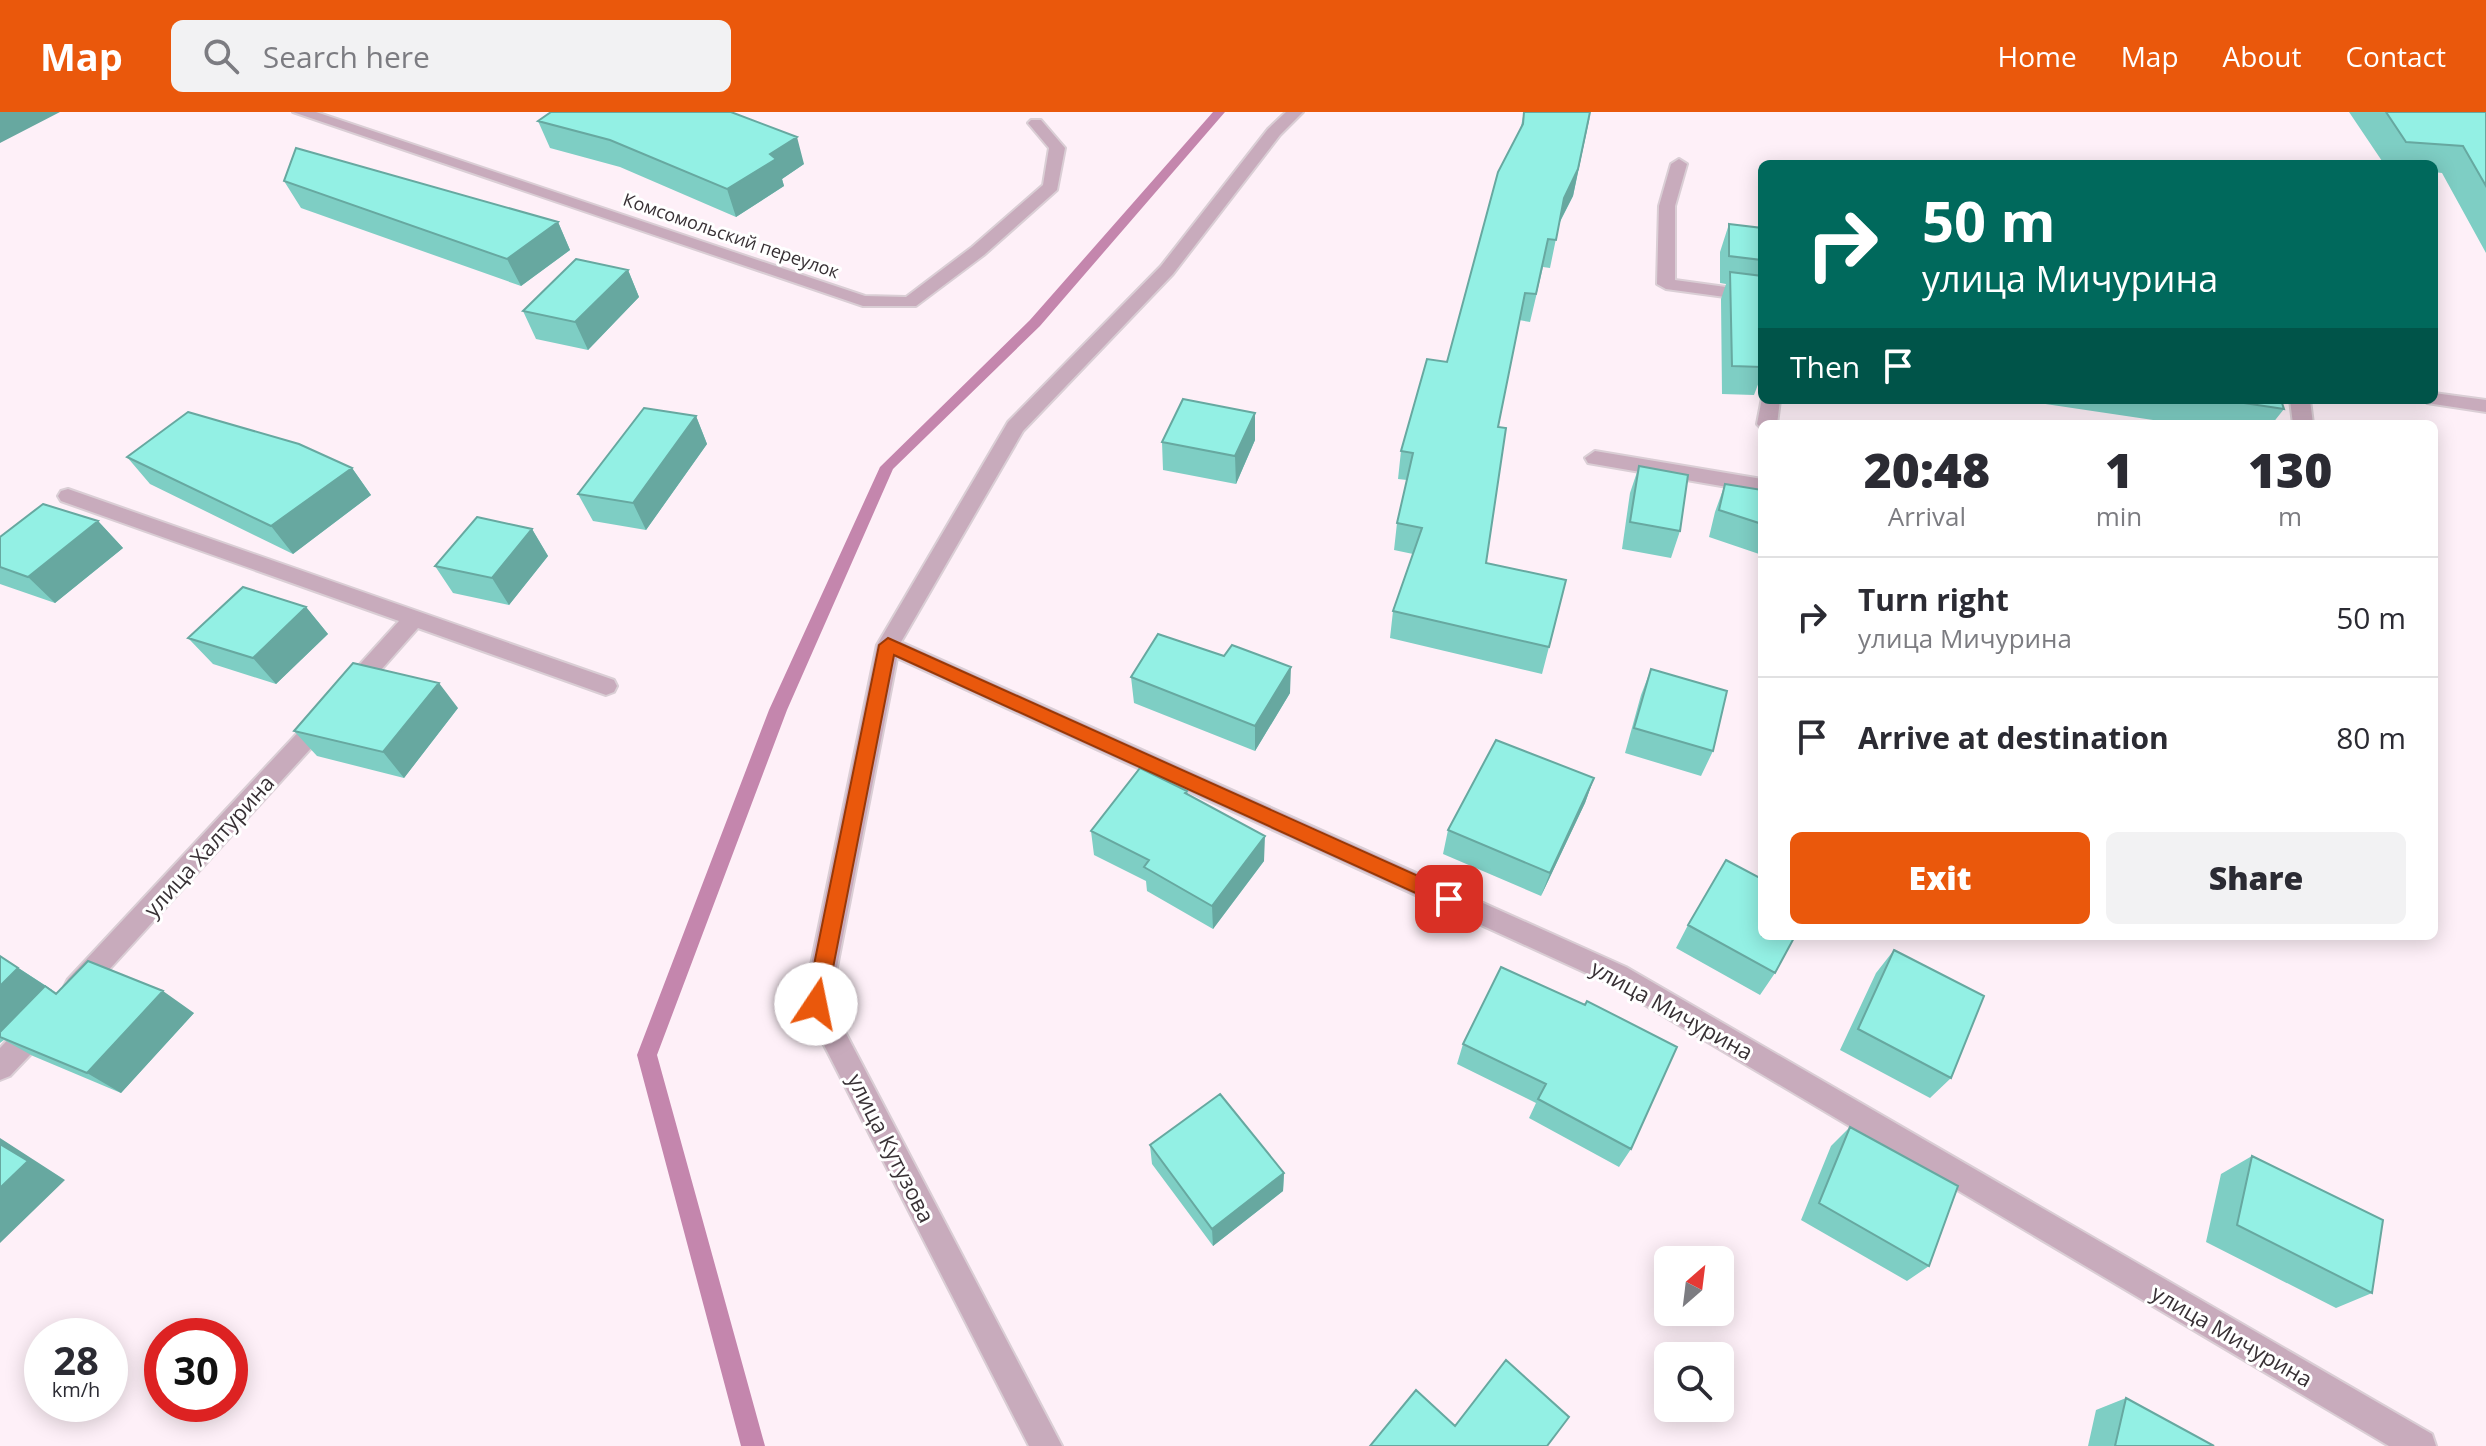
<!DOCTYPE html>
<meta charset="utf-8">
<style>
:root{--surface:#fff;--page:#f2f2f3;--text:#2b2b33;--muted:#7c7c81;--line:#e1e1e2;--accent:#ea580c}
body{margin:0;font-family:"Open Sans",sans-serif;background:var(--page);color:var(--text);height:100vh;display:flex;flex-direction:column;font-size:30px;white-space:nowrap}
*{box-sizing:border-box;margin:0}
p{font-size:26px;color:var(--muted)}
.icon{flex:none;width:44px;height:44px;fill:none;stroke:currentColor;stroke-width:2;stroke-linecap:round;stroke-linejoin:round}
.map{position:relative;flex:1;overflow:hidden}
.sheet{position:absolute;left:1758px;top:308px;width:680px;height:520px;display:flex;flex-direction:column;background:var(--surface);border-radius:12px;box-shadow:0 4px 20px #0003}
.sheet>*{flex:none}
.top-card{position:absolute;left:1758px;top:48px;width:680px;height:244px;border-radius:12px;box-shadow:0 4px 20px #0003;background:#00695c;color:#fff;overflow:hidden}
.needle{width:52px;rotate:28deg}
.buttons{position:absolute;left:1654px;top:1134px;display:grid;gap:16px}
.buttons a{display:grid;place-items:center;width:80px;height:80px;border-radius:12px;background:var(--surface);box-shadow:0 4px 20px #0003;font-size:40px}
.speed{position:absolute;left:24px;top:1206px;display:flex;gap:16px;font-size:40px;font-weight:700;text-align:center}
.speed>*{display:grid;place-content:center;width:104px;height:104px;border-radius:50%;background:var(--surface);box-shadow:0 4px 20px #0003;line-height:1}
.speed small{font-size:20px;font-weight:400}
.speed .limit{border:12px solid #d22;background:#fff;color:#111}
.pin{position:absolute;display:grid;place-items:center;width:68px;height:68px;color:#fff;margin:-34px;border-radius:16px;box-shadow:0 4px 12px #0006}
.me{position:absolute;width:88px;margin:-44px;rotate:11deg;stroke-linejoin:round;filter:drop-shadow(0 0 6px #0008)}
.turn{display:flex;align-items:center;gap:28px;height:168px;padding:0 32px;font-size:36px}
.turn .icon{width:104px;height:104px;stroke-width:2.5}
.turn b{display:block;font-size:56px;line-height:68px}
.then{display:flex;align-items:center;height:76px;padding:0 32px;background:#0003;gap:16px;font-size:30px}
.eta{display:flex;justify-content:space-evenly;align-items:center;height:136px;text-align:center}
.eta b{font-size:48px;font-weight:800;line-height:56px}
.primary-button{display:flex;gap:16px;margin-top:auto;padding:16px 32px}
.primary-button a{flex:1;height:92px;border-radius:12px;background:var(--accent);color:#fff;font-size:32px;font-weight:800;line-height:92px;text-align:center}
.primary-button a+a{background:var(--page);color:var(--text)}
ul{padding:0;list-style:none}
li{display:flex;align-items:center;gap:24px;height:120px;padding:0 32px;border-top:2px solid var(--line)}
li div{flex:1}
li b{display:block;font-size:30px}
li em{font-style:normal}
header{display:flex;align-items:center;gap:48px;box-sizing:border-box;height:112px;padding:0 40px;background:var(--accent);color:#fff}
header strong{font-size:38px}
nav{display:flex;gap:44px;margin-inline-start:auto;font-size:28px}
.search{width:560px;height:72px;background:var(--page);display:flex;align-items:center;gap:20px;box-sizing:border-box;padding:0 28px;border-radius:12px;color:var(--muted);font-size:30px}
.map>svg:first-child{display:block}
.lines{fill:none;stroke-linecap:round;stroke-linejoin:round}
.stream{fill:#c486ad;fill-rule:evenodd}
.service-casing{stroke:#daced5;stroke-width:4}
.minor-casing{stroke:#daced5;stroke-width:4}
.service{fill:#c8abbc;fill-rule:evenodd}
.minor{fill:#c8abbc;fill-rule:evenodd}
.wall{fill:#7ecec4}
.shaded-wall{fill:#67a8a0}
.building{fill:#93f0e4;stroke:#67a8a0;stroke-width:2}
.route{fill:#ea580c;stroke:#983908;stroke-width:2}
.labels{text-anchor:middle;stroke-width:6;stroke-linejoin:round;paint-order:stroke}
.far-street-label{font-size:18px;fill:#383135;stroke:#fff}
.street-label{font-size:22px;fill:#383135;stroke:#fff}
</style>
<header>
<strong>Map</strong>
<div class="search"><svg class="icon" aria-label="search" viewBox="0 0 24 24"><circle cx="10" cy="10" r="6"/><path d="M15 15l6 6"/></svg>Search here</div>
<nav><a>Home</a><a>Map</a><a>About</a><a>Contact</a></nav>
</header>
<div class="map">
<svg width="2486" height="1334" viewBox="0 0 2486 1334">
<rect width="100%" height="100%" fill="#fef0f8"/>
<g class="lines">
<path class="stream" d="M1213 0H1225L1040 214 893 357 787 598 657 943 765 1334H741L637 943 769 598 880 355 1030 208Z"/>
<g class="service-casing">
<path id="service" d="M2290 288H2310L2313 312H2293Z"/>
</g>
<g class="minor-casing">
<path id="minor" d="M293 0H316L865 184 906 185 972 135 1043 73 1049 36 1028 11 1031 8H1041L1065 36 1057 78 984 143 916 194H863Z
M1286 0H1303L1280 23 1173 162 1023 319 901 530 1626 855 2432 1322 2436 1334H2389L1608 871 897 546 830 891 1062 1334H1029L803 892 877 533 1008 310 1161 154 1268 17Z
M1679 47 1687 52 1675 94V168L1762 180V190L1666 177 1657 172 1659 94 1671 52Z
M2434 281 2486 288V300L2427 291 2425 288H2434Z
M1762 286 1780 288 1777 312H1762V317L1757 312Z
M1595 339 1762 367V381L1588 351 1585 346Z
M68 377 614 568 617 574 614 580 606 583 418 516 358 584H342L339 578 342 572 399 509 61 389 58 384 61 379Z
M326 596 334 599 338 605 334 611 86 883 77 887 68 883 64 875 68 867 318 599Z
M40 901 50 904 54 913 50 922 10 964 0 968V936L30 904Z"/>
</g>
<use href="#service" class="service"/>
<use href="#minor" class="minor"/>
</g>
<path class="wall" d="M1524 0H1590L1573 84 1559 112 1550 156 1543 155 1530 210 1519 208 1498 315 1486 451 1549 535 1542 562 1390 526 1393 499 1413 442 1394 438 1397 411 1407 368 1398 367 1401 339 1447 250 1521 14Z
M2349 0H2486V141L2442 61 2434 60V52H2384Z
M538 9 804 52 782 67 784 74 736 105 620 55 550 36Z
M284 69 558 110 570 138 521 174 301 96Z
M1729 112 1762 116V262L1754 283 1722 282 1721 187 1726 172 1720 171V140Z
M628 158 639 185 588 238 536 227 523 199Z
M2018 288H2281L2284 297 2272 312H2180Z
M696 304 707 332 646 418 593 409 578 382Z
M1255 328 1236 372 1163 358 1162 330Z
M127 345 352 356 371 383 293 442 150 372Z
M1639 354 1680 419 1671 446 1622 437 1630 381Z
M1725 372 1762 378V443L1709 425 1715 400Z
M98 409 123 436 55 491 0 472V425Z
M532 417 548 444 509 493 453 481 435 454Z
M306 495 328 522 276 572 213 552 188 526Z
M1651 557 1713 639 1701 664 1625 641 1641 583Z
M1131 565 1290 581 1255 639 1134 591Z
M458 596 404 666 317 644 294 619Z
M1594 666 1585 691 1541 784 1443 742 1448 718Z
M1187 679 1188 682 1264 749 1213 817 1147 779 1146 769 1094 743 1091 719Z
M1688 813 1775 861 1760 883 1676 836Z
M1894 838 1951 966 1930 986 1840 938 1876 861Z
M0 844 57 881 194 901 121 981 33 944 4 928 0 931Z
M1501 855 1631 1037 1619 1055 1529 1006 1536 991 1457 952 1463 932Z
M1850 1015 1929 1154 1907 1169 1801 1108 1831 1034Z
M1150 1033 1284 1061 1283 1079 1213 1134 1152 1052Z
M2252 1044 2372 1181 2336 1196 2206 1130 2221 1062Z
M2126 1286 2214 1334H2088L2096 1298Z"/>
<path class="shaded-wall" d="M0 0H60L0 31Z
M1590 4 1573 84 1558 113 1564 86Z
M797 25 804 52 782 67 784 74 736 105 727 77 770 42Z
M558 110 570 138 521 174 507 147Z
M628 158 639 185 588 238 575 210Z
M1255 301V328L1236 372 1235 344Z
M696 304 707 332 646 418 633 391Z
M352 356 371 383 293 442 271 414Z
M98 409 123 436 55 491 28 465Z
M532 417 548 444 509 493 492 466Z
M306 495 328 522 276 572 253 546Z
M1291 555 1290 581 1255 639V614Z
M439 571 458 596 404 666 383 640Z
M1594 666 1585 691 1541 784 1550 761Z
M1265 724 1264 749 1213 817 1212 794Z
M0 844 52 878 0 925Z
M163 879 194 901 121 981 87 961Z
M0 1026 65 1068 0 1131Z
M1284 1061 1283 1079 1213 1134 1212 1117Z"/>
<path class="building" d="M551 0H731L797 25 770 42 776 47 727 77 610 28 538 9Z
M1524 0H1590L1578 57 1564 86 1556 128 1548 127 1536 182 1525 181 1498 315 1506 316 1486 451 1566 468 1549 535 1393 499 1422 416 1397 411 1413 341 1401 339 1427 247 1447 250 1498 60 1523 12Z
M2386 0H2486V74L2463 34 2406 30Z
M296 36 558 110 507 147 284 69Z
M1729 112 1762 116V148L1729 144Z
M576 147 628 158 575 210 523 199Z
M1730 160 1762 164V255L1732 254Z
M1183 287 1255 301 1235 344 1162 330Z
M2224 288H2281L2284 297Z
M644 296 696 304 633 391 578 382Z
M188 300 299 332 352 356 271 414 127 345Z
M1639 354 1688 363 1680 419 1630 410Z
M1725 372 1762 378V412L1719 398Z
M43 392 98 409 28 465 0 455V425Z
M477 405 532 417 492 466 435 454Z
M243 475 306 495 253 546 188 526Z
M1158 522 1224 544 1232 533 1291 555 1255 614 1131 565Z
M353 551 439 571 383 640 294 619Z
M1651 557 1727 579 1713 639 1634 616Z
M1496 628 1594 666 1550 761 1448 718Z
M1140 656 1187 679 1185 681 1265 724 1212 794 1144 755 1149 748 1091 719Z
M1726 748 1762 767V824H1795L1775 861 1688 813Z
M1894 838 1984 884 1951 966 1858 917Z
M0 844 18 856 0 874Z
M88 849 163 879 87 961 0 925V920L45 874 56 882Z
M1501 855 1585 893 1587 889 1677 935 1631 1037 1538 987 1546 972 1463 932Z
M1220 982 1284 1061 1212 1117 1150 1033Z
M1850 1015 1958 1074 1929 1154 1819 1091Z
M0 1032 28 1049 0 1076Z
M2252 1044 2383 1108 2372 1181 2237 1113Z
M1506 1248 1569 1305 1547 1334H1370L1416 1278 1455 1314Z
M2126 1286 2214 1334H2115Z"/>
<path class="route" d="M888 526 1456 781 1458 787 1456 793H1442L894 543 826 892 823 898H809L806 892 879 533Z"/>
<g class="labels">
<g class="far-street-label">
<text transform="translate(731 124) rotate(19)" y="6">Комсомольский переулок</text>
</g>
<g class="street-label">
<text transform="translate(209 734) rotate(-48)" y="8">улица Халтурина</text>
<text transform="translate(1672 898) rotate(29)" y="8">улица Мичурина</text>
<text transform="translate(891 1036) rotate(63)" y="8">улица Кутузова</text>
<text transform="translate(2232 1224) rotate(30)" y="8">улица Мичурина</text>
</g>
</g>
</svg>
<div class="buttons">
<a><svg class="needle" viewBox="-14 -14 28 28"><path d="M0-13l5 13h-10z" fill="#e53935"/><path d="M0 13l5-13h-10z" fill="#7c7c81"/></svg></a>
<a><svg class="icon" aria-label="search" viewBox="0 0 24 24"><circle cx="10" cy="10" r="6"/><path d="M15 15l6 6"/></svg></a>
</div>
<div class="speed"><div>28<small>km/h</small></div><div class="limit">30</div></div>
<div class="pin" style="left:1449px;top:787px;background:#d93025"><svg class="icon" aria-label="arrive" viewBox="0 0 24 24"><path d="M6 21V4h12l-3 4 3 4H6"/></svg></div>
<svg class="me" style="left:816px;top:892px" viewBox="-20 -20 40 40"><circle r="19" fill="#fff"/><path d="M0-13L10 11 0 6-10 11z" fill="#ea580c"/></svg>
<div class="top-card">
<div class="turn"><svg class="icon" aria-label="right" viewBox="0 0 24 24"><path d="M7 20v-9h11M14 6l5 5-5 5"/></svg><div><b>50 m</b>улица Мичурина</div></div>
<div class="then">Then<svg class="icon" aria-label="arrive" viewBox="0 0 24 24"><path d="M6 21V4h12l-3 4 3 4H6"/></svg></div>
</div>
<section class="sheet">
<div class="eta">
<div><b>20:48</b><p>Arrival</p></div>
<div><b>1</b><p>min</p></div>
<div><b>130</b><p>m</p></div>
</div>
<ul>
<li><svg class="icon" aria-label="right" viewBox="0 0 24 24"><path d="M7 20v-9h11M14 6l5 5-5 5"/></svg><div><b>Turn right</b><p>улица Мичурина</p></div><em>50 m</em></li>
<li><svg class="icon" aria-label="arrive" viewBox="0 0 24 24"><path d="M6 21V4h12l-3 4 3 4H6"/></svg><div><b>Arrive at destination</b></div><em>80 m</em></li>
</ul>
<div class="primary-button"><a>Exit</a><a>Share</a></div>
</section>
</div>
